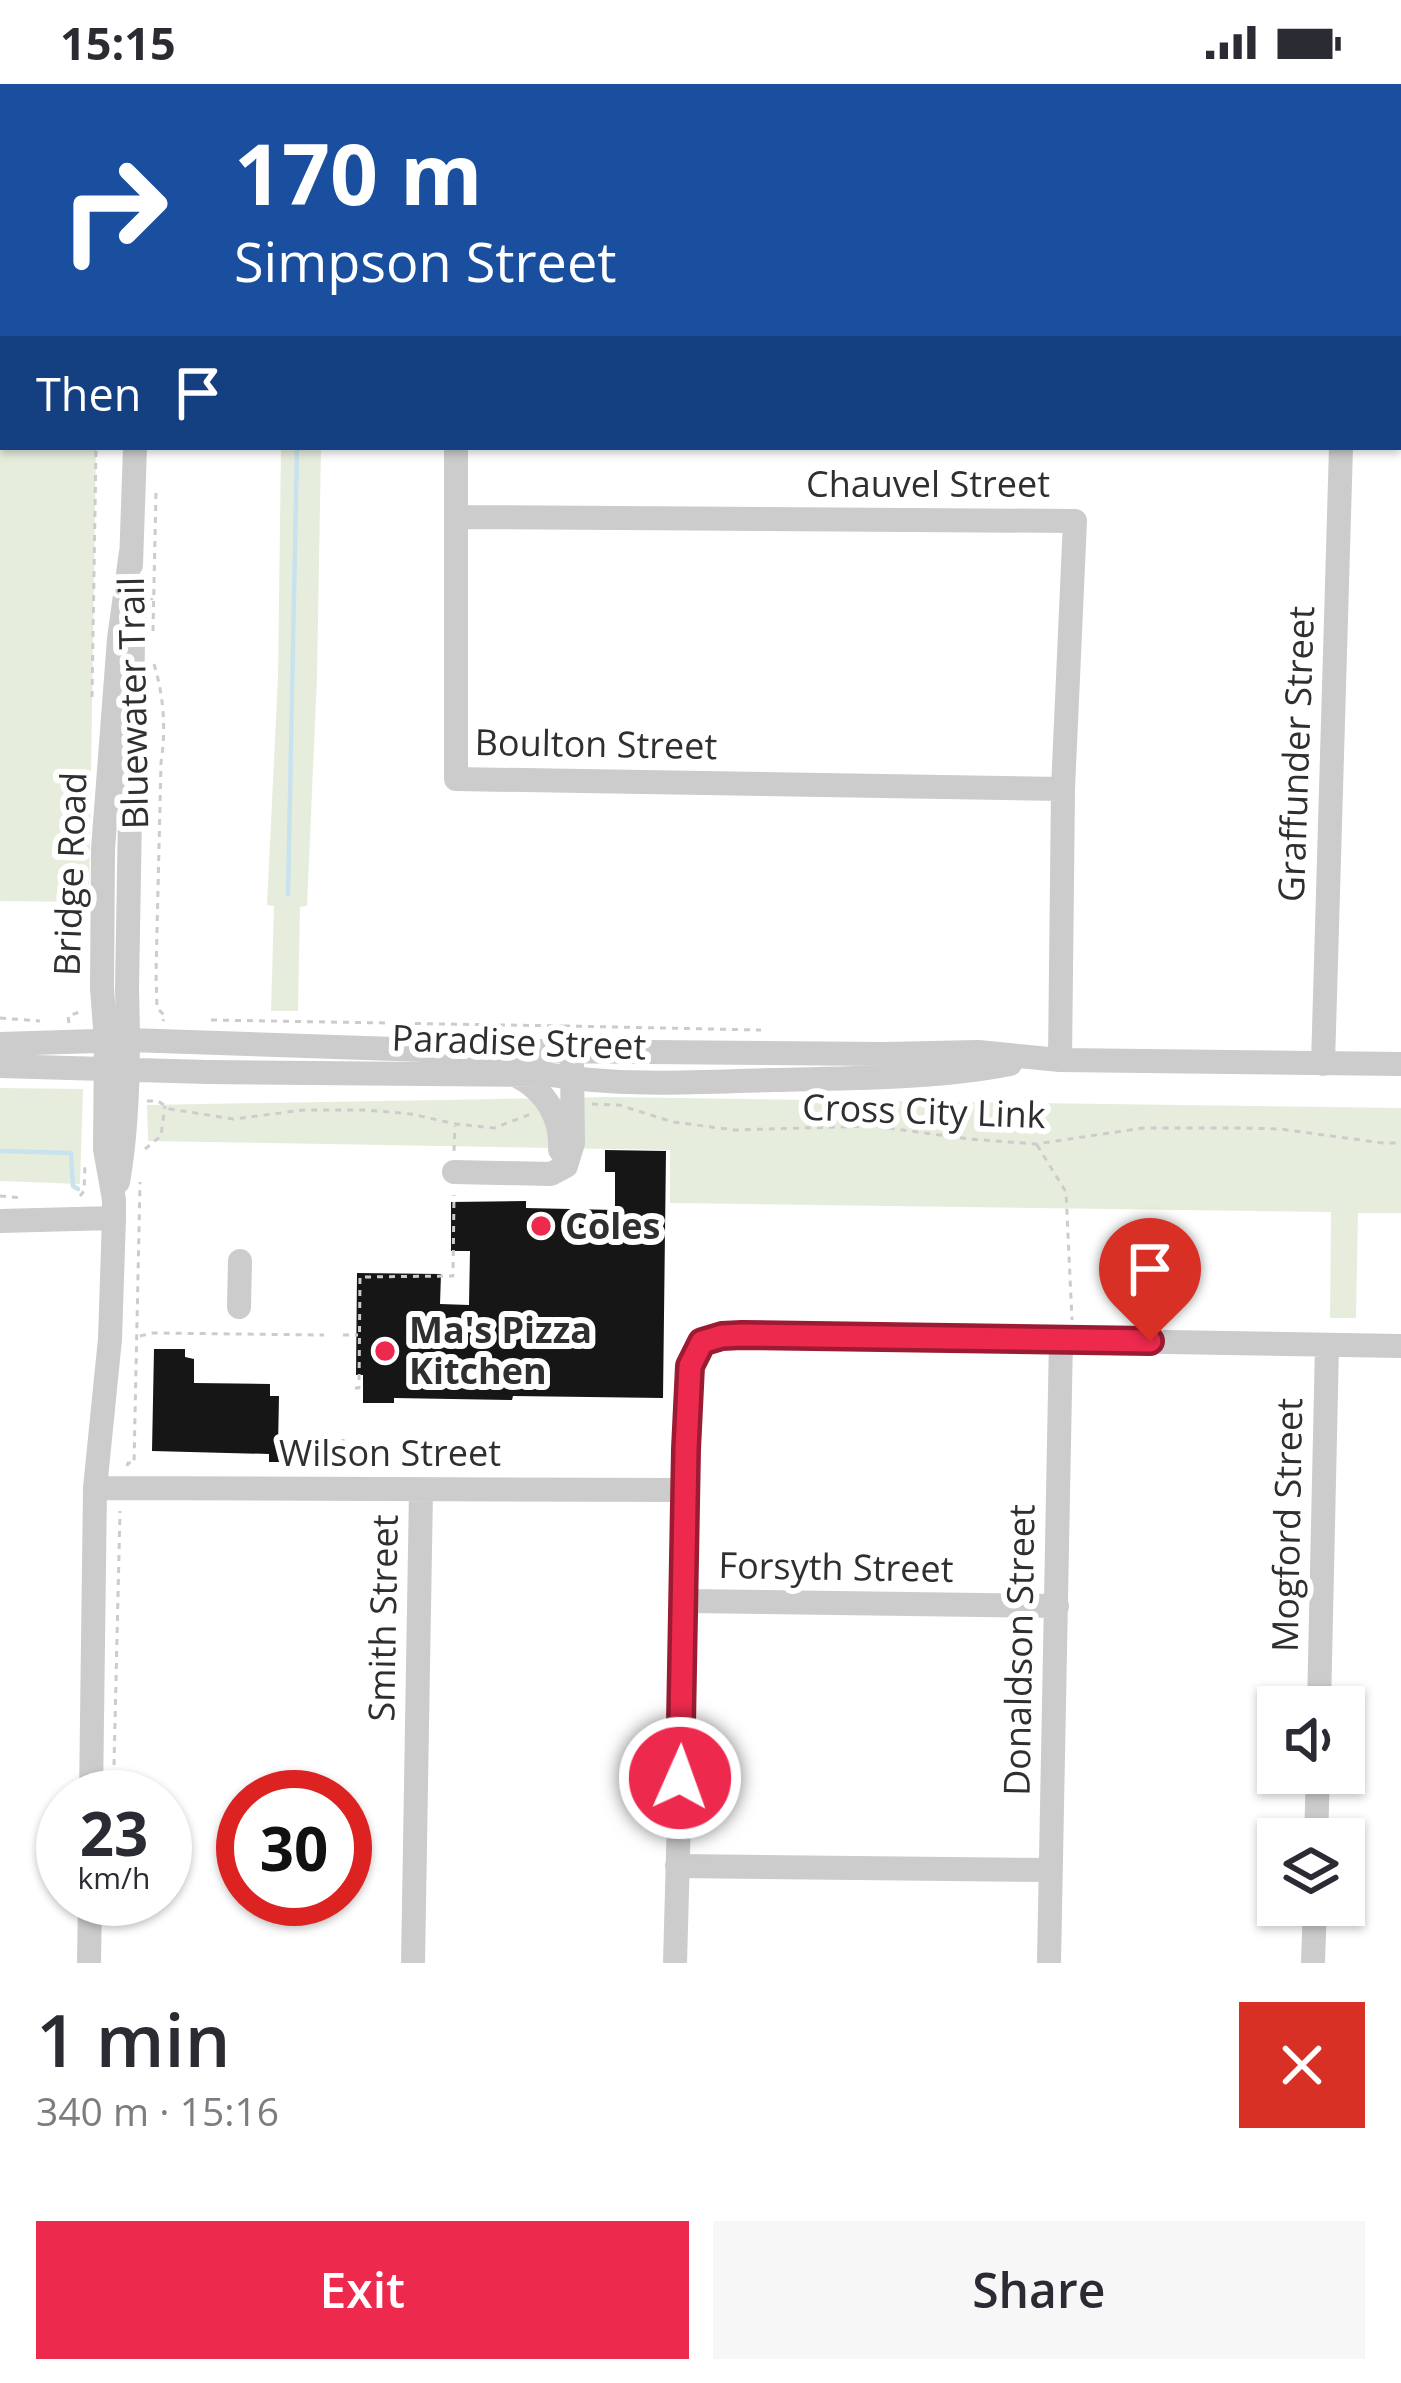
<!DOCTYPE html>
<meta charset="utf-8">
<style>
:root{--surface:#fff;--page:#f7f7f7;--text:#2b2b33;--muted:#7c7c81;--accent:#ee294e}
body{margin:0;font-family:"Open Sans",sans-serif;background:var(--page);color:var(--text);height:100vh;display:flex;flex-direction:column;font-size:45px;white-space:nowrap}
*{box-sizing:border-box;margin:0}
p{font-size:39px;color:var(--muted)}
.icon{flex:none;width:66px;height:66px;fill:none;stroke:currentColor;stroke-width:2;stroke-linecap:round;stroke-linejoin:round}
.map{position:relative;height:1879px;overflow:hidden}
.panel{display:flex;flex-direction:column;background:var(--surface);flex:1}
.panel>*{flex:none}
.guide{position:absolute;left:0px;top:0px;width:1401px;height:366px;box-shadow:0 3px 9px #0004;background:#1a4fa0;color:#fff;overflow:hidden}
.controls{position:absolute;left:1257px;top:1602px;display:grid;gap:24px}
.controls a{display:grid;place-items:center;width:108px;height:108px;border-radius:0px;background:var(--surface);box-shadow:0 3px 9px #0004;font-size:60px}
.speed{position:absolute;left:36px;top:1686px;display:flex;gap:24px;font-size:60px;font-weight:700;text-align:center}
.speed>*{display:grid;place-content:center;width:156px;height:156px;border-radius:50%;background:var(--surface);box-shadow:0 3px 9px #0004;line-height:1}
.speed small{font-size:30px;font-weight:400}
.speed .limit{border:18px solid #d22;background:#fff;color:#111}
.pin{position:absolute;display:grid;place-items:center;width:102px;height:102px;color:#fff;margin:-123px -51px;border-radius:50% 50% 50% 0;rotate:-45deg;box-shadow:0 0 12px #0007}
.pin .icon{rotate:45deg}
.me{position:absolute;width:132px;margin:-66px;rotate:2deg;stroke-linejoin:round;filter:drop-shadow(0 0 9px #0008)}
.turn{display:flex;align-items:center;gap:42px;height:252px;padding:0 36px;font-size:54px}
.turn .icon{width:156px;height:156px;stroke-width:2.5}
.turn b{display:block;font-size:84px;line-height:102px}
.then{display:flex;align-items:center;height:114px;padding:0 36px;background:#0003;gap:24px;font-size:45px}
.round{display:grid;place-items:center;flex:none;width:126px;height:126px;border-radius:0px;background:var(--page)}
.overview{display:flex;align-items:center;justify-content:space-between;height:204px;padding:0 36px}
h1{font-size:72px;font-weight:600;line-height:90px}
.cta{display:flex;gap:24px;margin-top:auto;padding:24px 36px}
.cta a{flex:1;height:138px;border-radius:0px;background:var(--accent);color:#fff;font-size:48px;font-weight:600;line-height:138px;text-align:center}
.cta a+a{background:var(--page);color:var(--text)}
.status{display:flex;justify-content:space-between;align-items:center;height:84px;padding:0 60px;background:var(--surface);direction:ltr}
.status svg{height:33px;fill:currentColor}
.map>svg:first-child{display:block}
.green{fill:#e7eddd}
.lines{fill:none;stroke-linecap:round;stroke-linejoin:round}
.stream{stroke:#c8e3ee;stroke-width:4.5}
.building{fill:#161616}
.path{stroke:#ccc;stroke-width:3;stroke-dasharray:6 6;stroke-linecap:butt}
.minor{stroke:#ccc;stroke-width:24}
.route-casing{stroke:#9b1b33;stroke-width:30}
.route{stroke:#ee294e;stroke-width:21}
.poi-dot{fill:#ee294e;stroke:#fff;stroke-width:4.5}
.labels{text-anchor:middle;stroke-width:12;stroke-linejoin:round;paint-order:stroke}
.street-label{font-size:36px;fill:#2f2f2f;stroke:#fff}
.poi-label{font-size:36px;font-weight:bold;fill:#2f2f2f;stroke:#fff;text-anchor:start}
</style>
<div class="status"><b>15:15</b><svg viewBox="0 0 49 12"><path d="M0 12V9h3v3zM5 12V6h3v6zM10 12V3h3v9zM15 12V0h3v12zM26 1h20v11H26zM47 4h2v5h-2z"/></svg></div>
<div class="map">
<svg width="1401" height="1879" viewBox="0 0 1401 1879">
<rect width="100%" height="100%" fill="#fff"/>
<path class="green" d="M0 0H102V3H3V363H96L89 818 0 817Z
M281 363H321L317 594 307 822 300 823 298 927H271L274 822 267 821 278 593Z
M0 1004 83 1005 80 1100 0 1097Z
M607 1013 1401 1024V1129H1358L1356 1234H1330L1331 1128 670 1119V1066L148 1057 147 1021Z"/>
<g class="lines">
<path class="stream" d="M303 3V0
M288 810 297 363
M0 1067 71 1069 73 1102 78 1105"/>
</g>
<path class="building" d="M605 1066 666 1067 663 1314 513 1312 512 1316 394 1314V1319H363V1291H356L357 1189 441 1190 440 1220 469 1221 470 1167H451V1118L526 1117V1124L615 1126V1088H605Z
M154 1265H185V1273L194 1275V1299L270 1300V1312H279L278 1363 288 1364V1378H269V1370L152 1367Z"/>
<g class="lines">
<path class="path" d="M102 3V0
M144 539 152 514
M153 547 156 407
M154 580C164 613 166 645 161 679L156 889 157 924 165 932 163 937
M92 613 96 363
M0 934 40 937
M211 936 563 942 562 947
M69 939 68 932 80 928
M564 942 761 946
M147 1017H158L170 1025 233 1035 304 1026H366L411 1030 456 1040 494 1044 531 1030
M592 1020 619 1021 673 1038 735 1046 873 1042 969 1055 1036 1060 1143 1044H1240L1280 1045 1383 1059H1401
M1037 1061 1066 1108 1072 1236
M145 1065 161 1052 165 1022
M454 1067 455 1042
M0 1112 22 1114
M80 1112 84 1107 85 1081
M343 1251H358
M140 1252 153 1249 324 1251
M355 1304H359L360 1193 453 1192 454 1111
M343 1381V1355
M127 1382 128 1379H134L140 1098
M114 1681 120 1427"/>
<path class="minor" d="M1347 0V3
M145 3V0
M1079 3V0
M1398 38H1401
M456 363V695L1063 705
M456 433 1075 437 1063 705 1060 976
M131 481 135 363
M0 960 129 956 425 966 885 970 978 968 1060 976 1401 980
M1323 980 1341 363
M0 982 207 988 551 991C624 1003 698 998 772 996 850 994 933 995 1010 980
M517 992C545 1006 562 1034 560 1066
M454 1088 551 1090 566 1082 573 1059 572 982
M118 1098C129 1036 129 967 127 905L133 557
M0 1137 114 1134
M239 1223 240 1177
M95 1404 684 1406
M685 1517 1057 1522
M1319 1623 1327 1261
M91 1713 95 1404 110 1255 114 1134V1116L105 1065 106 957 102 904 103 765 119 555 131 468
M1316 1755 1318 1689
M677 1782 1050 1786
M89 1879 90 1815
M413 1879 421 1406
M675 1879 685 1517 684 1406 690 1282 702 1258 722 1252 742 1251 1401 1262
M1049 1879 1061 1255
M1313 1879 1315 1821"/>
</g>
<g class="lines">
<g class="route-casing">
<path id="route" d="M680 1694 686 1365 690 1282 702 1258 722 1252 742 1251 1150 1257"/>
</g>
<use href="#route" class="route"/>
</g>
<g class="poi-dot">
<circle cx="541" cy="1142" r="12"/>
<circle cx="385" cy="1267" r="12"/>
</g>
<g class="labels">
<g class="street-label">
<text x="928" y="413">Chauvel Street</text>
<text transform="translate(133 619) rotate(-91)" y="13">Bluewater Trail</text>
<text transform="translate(596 660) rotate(1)" y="13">Boulton Street</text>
<text transform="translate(1296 670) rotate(-88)" y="13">Graffunder Street</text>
<text transform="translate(70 790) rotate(-88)" y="13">Bridge Road</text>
<text transform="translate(519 958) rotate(2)" y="13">Paradise Street</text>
<text transform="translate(924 1027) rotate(2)" y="13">Cross City Link</text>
<text x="390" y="1382">Wilson Street</text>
<text transform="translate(1287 1441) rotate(-89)" y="13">Mogford Street</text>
<text transform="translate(836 1483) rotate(1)" y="13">Forsyth Street</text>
<text transform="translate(383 1534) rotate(-89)" y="13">Smith Street</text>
<text transform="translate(1019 1566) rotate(-89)" y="13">Donaldson Street</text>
</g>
<g class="poi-label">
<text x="565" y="1155">Coles</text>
<text x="409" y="1259">Ma's Pizza<tspan x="409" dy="41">Kitchen</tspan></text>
</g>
</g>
</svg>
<div class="controls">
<a><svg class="icon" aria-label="sound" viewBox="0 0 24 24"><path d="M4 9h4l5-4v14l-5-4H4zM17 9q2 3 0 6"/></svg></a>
<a><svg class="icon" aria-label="layers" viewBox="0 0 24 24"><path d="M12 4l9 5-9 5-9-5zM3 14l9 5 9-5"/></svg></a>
</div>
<div class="speed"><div>23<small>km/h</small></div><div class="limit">30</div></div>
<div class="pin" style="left:1150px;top:1257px;background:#d93025"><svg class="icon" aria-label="arrive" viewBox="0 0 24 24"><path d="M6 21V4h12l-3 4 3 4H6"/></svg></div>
<svg class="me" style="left:680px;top:1694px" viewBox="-20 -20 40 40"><circle r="17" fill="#ee294e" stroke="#fff" stroke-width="3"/><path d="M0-11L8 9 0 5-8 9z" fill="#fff"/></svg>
<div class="guide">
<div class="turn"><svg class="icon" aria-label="right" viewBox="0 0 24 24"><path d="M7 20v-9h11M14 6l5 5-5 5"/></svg><div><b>170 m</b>Simpson Street</div></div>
<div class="then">Then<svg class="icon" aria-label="arrive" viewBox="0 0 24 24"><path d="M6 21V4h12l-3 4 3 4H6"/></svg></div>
</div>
</div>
<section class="panel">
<div class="overview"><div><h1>1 min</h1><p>340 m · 15:16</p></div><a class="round" style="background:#d93025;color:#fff"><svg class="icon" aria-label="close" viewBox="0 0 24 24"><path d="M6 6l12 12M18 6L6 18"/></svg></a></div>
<div class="cta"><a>Exit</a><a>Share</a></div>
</section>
